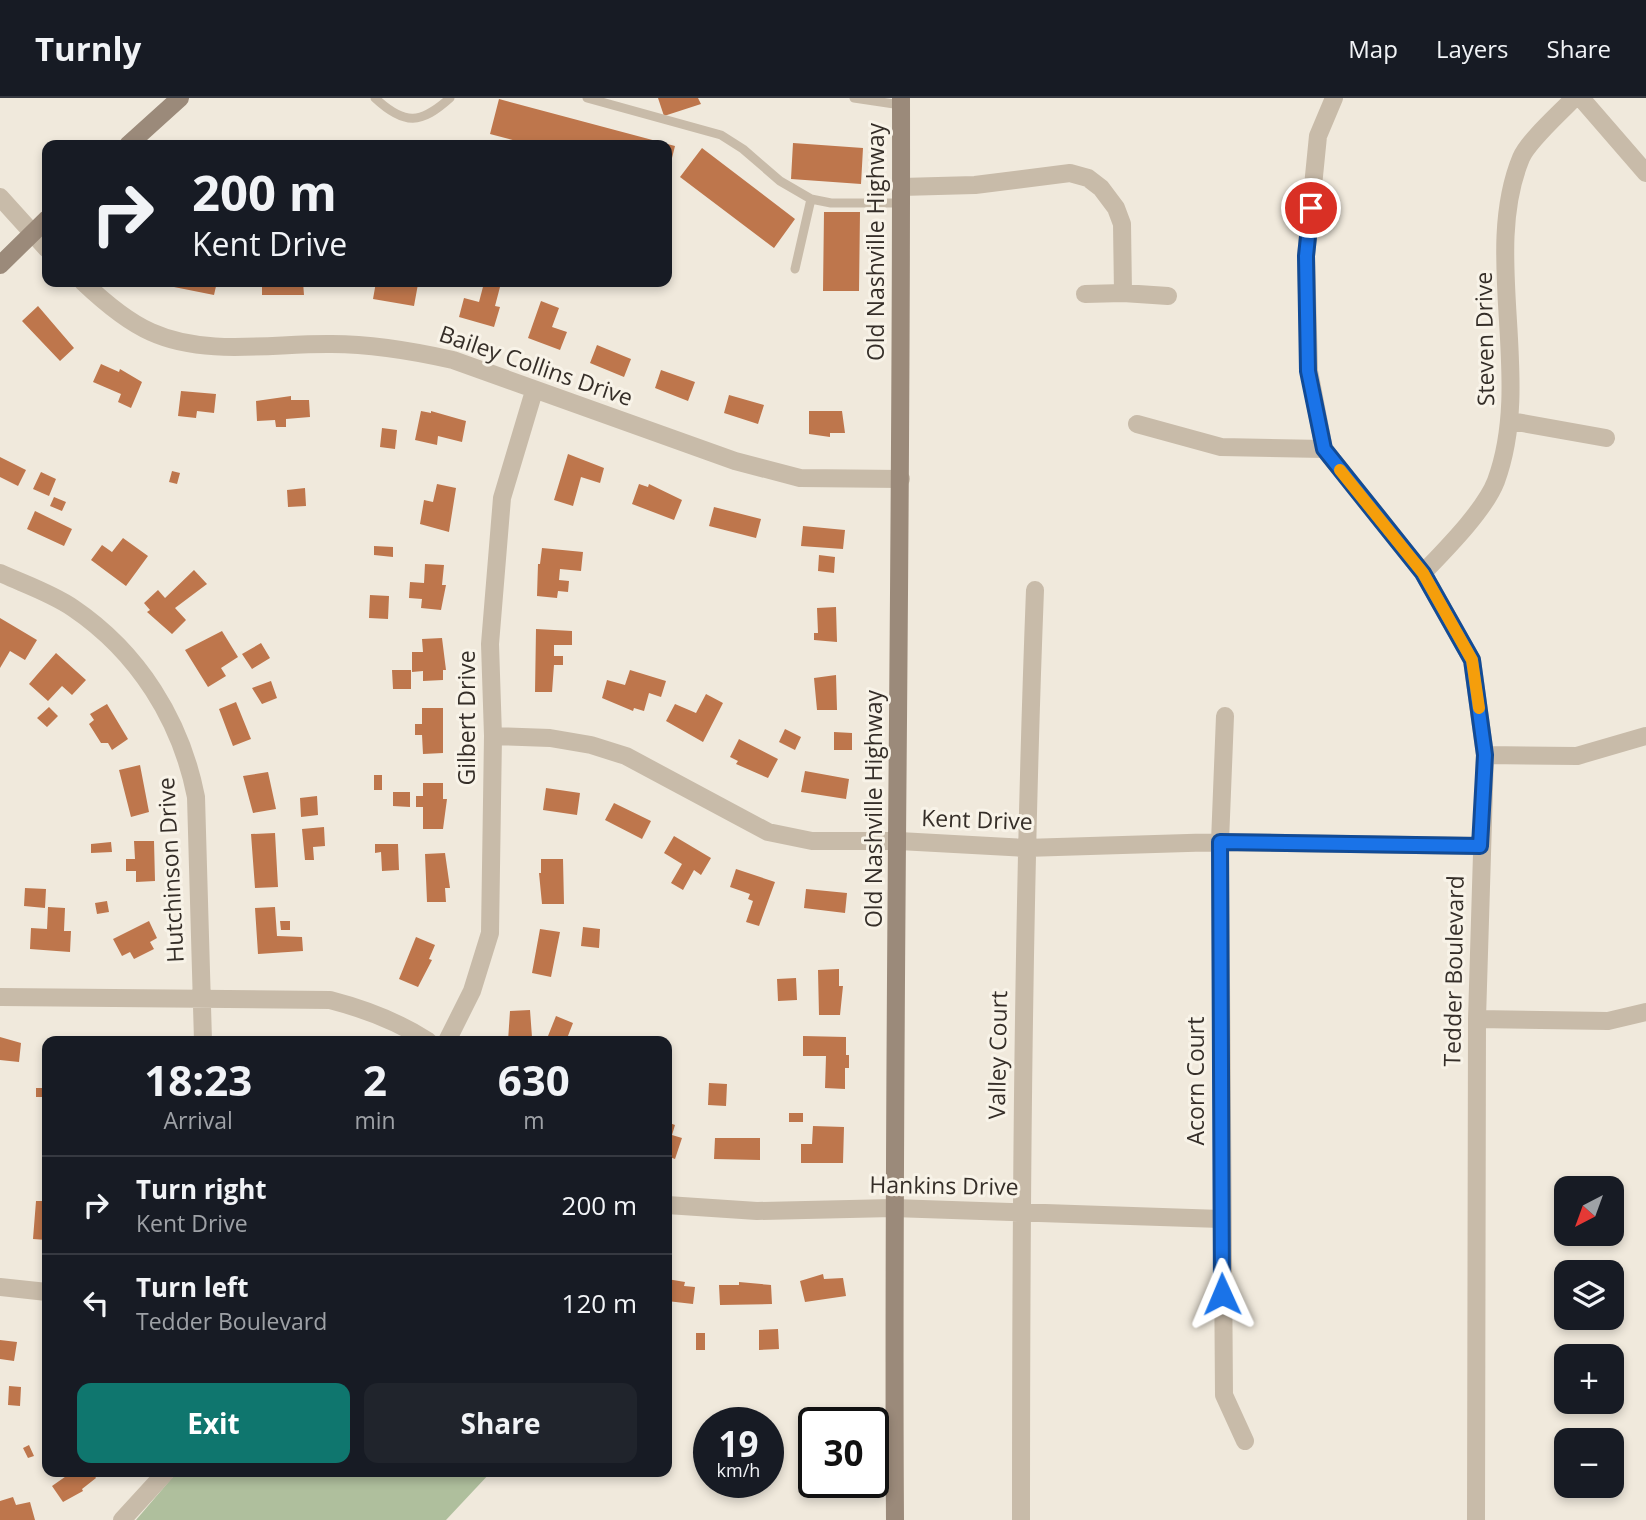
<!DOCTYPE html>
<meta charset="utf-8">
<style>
:root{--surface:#171b24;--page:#20242c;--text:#f1f3f6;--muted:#9ea1a6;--line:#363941;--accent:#0f766e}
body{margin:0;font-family:"Open Sans",sans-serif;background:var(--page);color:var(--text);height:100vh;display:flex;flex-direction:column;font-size:26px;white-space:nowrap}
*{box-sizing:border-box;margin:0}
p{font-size:23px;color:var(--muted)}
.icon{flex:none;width:38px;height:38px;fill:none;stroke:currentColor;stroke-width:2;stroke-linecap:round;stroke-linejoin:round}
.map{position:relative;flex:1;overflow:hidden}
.side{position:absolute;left:42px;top:938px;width:630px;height:441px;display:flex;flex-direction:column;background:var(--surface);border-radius:14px;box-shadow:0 4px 10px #0003}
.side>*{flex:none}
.top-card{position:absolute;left:42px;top:42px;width:630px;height:147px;border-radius:14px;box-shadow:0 4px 10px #0003;background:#171b24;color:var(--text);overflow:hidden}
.needle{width:46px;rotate:221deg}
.buttons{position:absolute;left:1554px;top:1078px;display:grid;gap:14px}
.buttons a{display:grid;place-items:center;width:70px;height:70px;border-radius:14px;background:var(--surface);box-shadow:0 4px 10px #0003;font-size:35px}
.speed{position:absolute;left:693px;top:1309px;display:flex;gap:14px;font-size:35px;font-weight:700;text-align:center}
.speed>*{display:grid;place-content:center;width:91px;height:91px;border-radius:50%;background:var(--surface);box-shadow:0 4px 10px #0003;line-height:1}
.speed small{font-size:18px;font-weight:400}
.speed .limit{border:4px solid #111;border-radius:10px;background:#fff;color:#111}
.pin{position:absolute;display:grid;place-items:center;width:60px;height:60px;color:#fff;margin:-30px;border:4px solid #fff;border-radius:50%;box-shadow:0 2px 7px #0007}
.me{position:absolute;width:77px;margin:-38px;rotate:359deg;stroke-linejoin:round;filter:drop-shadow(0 0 5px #0008)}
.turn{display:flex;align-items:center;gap:24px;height:147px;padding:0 35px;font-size:32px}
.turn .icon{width:91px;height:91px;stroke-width:2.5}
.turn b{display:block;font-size:49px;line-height:60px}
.eta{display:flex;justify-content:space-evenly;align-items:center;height:119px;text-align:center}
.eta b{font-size:42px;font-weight:700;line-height:49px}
.action{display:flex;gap:14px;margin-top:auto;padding:14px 35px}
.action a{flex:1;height:80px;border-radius:14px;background:var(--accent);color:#fff;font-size:28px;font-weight:700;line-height:80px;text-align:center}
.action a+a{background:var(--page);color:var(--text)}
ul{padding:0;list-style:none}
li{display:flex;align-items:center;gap:21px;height:98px;padding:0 35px;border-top:2px solid var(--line)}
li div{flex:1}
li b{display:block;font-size:26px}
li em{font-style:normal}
header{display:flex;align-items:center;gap:42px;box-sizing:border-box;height:98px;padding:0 35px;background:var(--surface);border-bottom:2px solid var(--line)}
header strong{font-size:33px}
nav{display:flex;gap:38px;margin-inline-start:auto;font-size:24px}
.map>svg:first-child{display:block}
.green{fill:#afbf9d}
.building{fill:#be764c}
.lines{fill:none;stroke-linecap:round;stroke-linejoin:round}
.lane{stroke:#c8bba9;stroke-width:9}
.street{stroke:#c8bba9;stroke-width:18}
.secondary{stroke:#9b8a7a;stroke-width:18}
.route-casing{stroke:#114b97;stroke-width:18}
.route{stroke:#1a73e8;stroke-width:12}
.slow{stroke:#f59e0b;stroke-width:12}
.labels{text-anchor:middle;stroke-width:6;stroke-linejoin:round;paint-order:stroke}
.street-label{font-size:23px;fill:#352e28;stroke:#f8f3e8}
</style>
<header>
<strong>Turnly</strong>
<nav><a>Map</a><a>Layers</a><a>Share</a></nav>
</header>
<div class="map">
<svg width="1646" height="1422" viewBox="0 0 1646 1422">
<rect width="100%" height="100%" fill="#f0e9dc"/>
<path class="green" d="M177 1374H491L446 1422H136Z"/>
<path class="building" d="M658 0H698L701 6 664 18Z
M499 1 675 48 668 76 667 47H531L490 36Z
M793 45 863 50 861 86 791 81Z
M702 50 795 121 774 150 680 79Z
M824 114H860L859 193H823Z
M175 184H217L214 197 174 189Z
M262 184H303L304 197H262Z
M376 184 418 186 414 208 373 201Z
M484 185 500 189 495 208 500 209 494 229 459 219 464 200 479 204Z
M541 203 559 210 552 229 567 234 560 252 528 240Z
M38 208 74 250 60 263 22 223Z
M597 247 631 261 624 279 590 265Z
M101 266 119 274 120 271 142 284 131 310 118 304 121 296 93 284Z
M661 272 695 284 688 303 655 290Z
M181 293 216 296 214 315 197 313 196 320 178 318Z
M729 297 764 307 758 326 724 315Z
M291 298V302H309L310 319 286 321V329H276L275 322 257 323 256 303Z
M421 313 431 315V313L466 323 462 344 438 338 437 347 415 342Z
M809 313H842L845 335H830V339L809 336Z
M382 330 397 332 395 351 380 349Z
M568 356 604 370 600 385 581 379 573 408 554 402Z
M0 359 26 372 18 388 0 379Z
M172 373 180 375 177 386 169 384Z
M41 374 56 381 49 398 33 391Z
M437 386 456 390 449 434 420 426 424 402 433 404Z
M639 386 648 389 649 386 682 402 674 422 632 406Z
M305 390 306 408 288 409 287 392Z
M54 399 66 404 62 413 50 408Z
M714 409 761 421 756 440 709 428Z
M35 413 72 431 64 448 27 431Z
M803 428 845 432 843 451 801 448Z
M123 440 148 458 126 488 91 462 102 447 112 454Z
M374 448 393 449V459L374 457Z
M542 450 583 454 581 473 560 471 559 482 569 483 568 494 558 493 557 500 537 498 538 466H540Z
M819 457 835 459 834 475 818 473Z
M425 466 444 467 442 487H446L441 512 421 510 422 501 409 500 410 484 424 485Z
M194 472 207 486 175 510 186 522 172 536 147 514 150 512 144 505 158 492 165 500Z
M370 497 389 498 388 521 369 520Z
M836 509 837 544 814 542V535H818L817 510Z
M0 520 37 542 25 562 10 553 0 570Z
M536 531 572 533V547H554V558H563V567H554L552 594H535Z
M222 533 238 559 221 570 226 578 208 589 185 552Z
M442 540 446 572H443V582L423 583V573L412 574V554H423L422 541Z
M261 545 270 560 252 571 242 556Z
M56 555 86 582 72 597 62 588 48 603 29 586Z
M392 572H411V591H393Z
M630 572 666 583 661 599 649 595 644 613 634 610 633 613 602 600 607 582 625 587Z
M836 577 837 612H817L814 580Z
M271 583 277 600 262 606 252 590Z
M706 596 723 605 703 644 666 623 675 606 696 615Z
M236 604 251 641 233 648 219 611Z
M107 606 128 641 112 652 108 645H101L89 626 94 622 90 616Z
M49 609 58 618 47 629 37 620Z
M422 610H443V655L423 656 422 637H415V626H422Z
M785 631 801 639 795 652 779 644Z
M834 634 852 635V652H834Z
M739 641 778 661 768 680 736 666 738 663 730 659Z
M140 667 149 714 131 719 119 672Z
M805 673 849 681 846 701 801 694Z
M268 674 276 711 253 715 243 678Z
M374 677H382V692H374Z
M423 685H443V701H447L443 731H423V709H416V698H423Z
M546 690 580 695 577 717 543 712Z
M393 694H410V709L393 708Z
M317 698 318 717 301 719 300 700Z
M614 705 651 723 642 741 605 722Z
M324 729 325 748 313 749 314 762H305L302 731Z
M275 735 278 789 255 790 251 736Z
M674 738 711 760 701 777 694 772 683 792 671 785 682 766 664 755Z
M134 743H154L155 783 136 784V773H126V761H135Z
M111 744 112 754 91 755V746Z
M375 746H398L399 772 382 773 381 754 375 755Z
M445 755 450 790H445L446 804H427L425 756Z
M541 761H563L564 806H542L539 775H541Z
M736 771 775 784 759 828 746 824 753 803 748 801 750 796 730 789Z
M25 790 46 791 45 810 24 808Z
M806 791 847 795 845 815 804 810Z
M107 803 109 814 97 816 95 805Z
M48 809 65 810 64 833H71L70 854 30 851 31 830 47 831Z
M275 809 277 838 302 839 303 853 258 856 255 810Z
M149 823 157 840 150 844 154 851 134 861 130 854 122 858 113 841Z
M280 823H290V832H281Z
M583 829 600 831 599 850 581 848Z
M540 831 560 834 551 879 532 875Z
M416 839 435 847 429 861 432 862 418 889 399 881Z
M839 871V888H843L840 917H819L818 872Z
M796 880 797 902 778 903 777 881Z
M530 912 532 939H546V943H508L510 913Z
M556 918 573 925 566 943 548 938Z
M803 938 846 939V957H849V970H845V991L825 990 826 958H803Z
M0 939 21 945 19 964 0 962Z
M709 985 727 986 726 1008 708 1007Z
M36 990H47V999H36Z
M789 1015H803V1024H789Z
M667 1024 675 1027 672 1037 682 1040 675 1061 667 1058Z
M813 1028 844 1029 843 1065H801V1046H812Z
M715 1040H760V1062L714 1061Z
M36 1103H47V1142L33 1141Z
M823 1176 824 1181 843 1180 846 1198 805 1204 800 1183Z
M667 1181 685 1184 684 1188 695 1189 693 1206 667 1203Z
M739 1184 771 1187 772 1206 720 1207 719 1187H739Z
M778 1231 779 1251 759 1252V1232Z
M696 1235H705V1252H696Z
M0 1242 17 1244 14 1263 0 1261Z
M9 1288 21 1289 20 1308 8 1307Z
M29 1347 34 1358 28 1360 23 1350Z
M72 1374H92L96 1380 82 1391 83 1393 63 1404 52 1388Z
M13 1399 16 1407 30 1404 35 1422H0V1403Z"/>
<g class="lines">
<path class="lane" d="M375 0C405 28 421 26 450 0
M587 0 721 37 743 51 780 83 811 101 831 105H901
M854 0 901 7
M795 171 811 101"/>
<path class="street" d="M1334 0 1318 38 1306 158 1309 273 1324 351 1423 475 1472 562 1485 657 1477 921 1476 1422
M1581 0 1646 75
M901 89 975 87 1070 75 1088 80 1101 90 1116 110 1122 126 1123 195 1085 196
M0 99 47 151
M83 184C103 203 126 223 151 234 206 259 274 245 332 246 374 246 413 253 453 262L735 363 800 380 901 381
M1123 195 1168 198
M1511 323 1606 340
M1137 326 1221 349 1324 351
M0 475C24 486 51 495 73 510 138 554 181 622 196 699L203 943
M1423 475C1445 452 1485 412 1496 383 1534 280 1481 157 1521 60 1528 43 1560 15 1574 0
M1225 618 1220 744 1224 1297 1245 1343
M493 638 550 640 591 647 626 658 768 734 812 743H899L1025 750 1220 744 1480 748
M1485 657 1577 658 1646 638
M0 899 330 902C365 911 397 923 428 943
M1477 921 1608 923 1646 914
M447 943 472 893 490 835 493 638 490 546 502 400 534 293
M667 1107 757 1113 893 1110 1221 1121
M0 1189 47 1194
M122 1422 166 1374
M1021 1422C1021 1112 1023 802 1035 492"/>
<path class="secondary" d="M128 47 180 0
M0 167 47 121
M895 1422C892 948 902 474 901 0"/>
</g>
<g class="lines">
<g class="route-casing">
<path id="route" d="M1222 1196 1220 744 1480 748 1485 657 1472 562 1423 475 1324 351 1308 273 1306 158 1311 110"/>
</g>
<use href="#route" class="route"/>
<path class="slow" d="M1340 372 1423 475 1472 562 1479 610"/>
</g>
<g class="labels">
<g class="street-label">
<text transform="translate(876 144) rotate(-90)" y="8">Old Nashville Highway</text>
<text transform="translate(1485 241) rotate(-91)" y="8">Steven Drive</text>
<text transform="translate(536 268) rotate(19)" y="8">Bailey Collins Drive</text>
<text transform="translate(467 620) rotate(-90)" y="8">Gilbert Drive</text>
<text transform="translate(874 711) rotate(-90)" y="8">Old Nashville Highway</text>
<text transform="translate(977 722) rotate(2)" y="8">Kent Drive</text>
<text transform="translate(171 772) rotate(-93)" y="8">Hutchinson Drive</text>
<text transform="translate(1454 873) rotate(-89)" y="8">Tedder Boulevard</text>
<text transform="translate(998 957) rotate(-89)" y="8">Valley Court</text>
<text transform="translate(1196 983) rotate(-90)" y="8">Acorn Court</text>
<text transform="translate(944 1088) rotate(1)" y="8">Hankins Drive</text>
</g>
</g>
</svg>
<div class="buttons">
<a><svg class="needle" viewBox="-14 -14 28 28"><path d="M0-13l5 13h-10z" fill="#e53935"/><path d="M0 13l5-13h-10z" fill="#9ea1a6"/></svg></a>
<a><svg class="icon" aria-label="layers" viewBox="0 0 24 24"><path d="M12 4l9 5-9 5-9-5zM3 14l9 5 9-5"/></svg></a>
<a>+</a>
<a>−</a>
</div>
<div class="speed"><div>19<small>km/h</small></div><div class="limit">30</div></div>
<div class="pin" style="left:1311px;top:110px;background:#d93025"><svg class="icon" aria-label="arrive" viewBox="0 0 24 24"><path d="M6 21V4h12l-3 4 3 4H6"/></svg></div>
<svg class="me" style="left:1222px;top:1196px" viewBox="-20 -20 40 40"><path d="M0-17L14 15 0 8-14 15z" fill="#1a73e8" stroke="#fff" stroke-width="4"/></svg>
<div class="top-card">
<div class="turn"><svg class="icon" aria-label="right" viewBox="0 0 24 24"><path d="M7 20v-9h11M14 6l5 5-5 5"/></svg><div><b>200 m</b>Kent Drive</div></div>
</div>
<section class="side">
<div class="eta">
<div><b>18:23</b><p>Arrival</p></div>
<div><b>2</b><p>min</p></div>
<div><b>630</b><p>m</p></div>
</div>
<ul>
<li><svg class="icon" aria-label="right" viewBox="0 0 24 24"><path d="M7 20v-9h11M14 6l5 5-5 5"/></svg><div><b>Turn right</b><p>Kent Drive</p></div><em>200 m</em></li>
<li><svg class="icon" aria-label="left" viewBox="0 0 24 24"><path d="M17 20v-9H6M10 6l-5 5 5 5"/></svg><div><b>Turn left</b><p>Tedder Boulevard</p></div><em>120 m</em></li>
</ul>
<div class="action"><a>Exit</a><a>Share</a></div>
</section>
</div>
